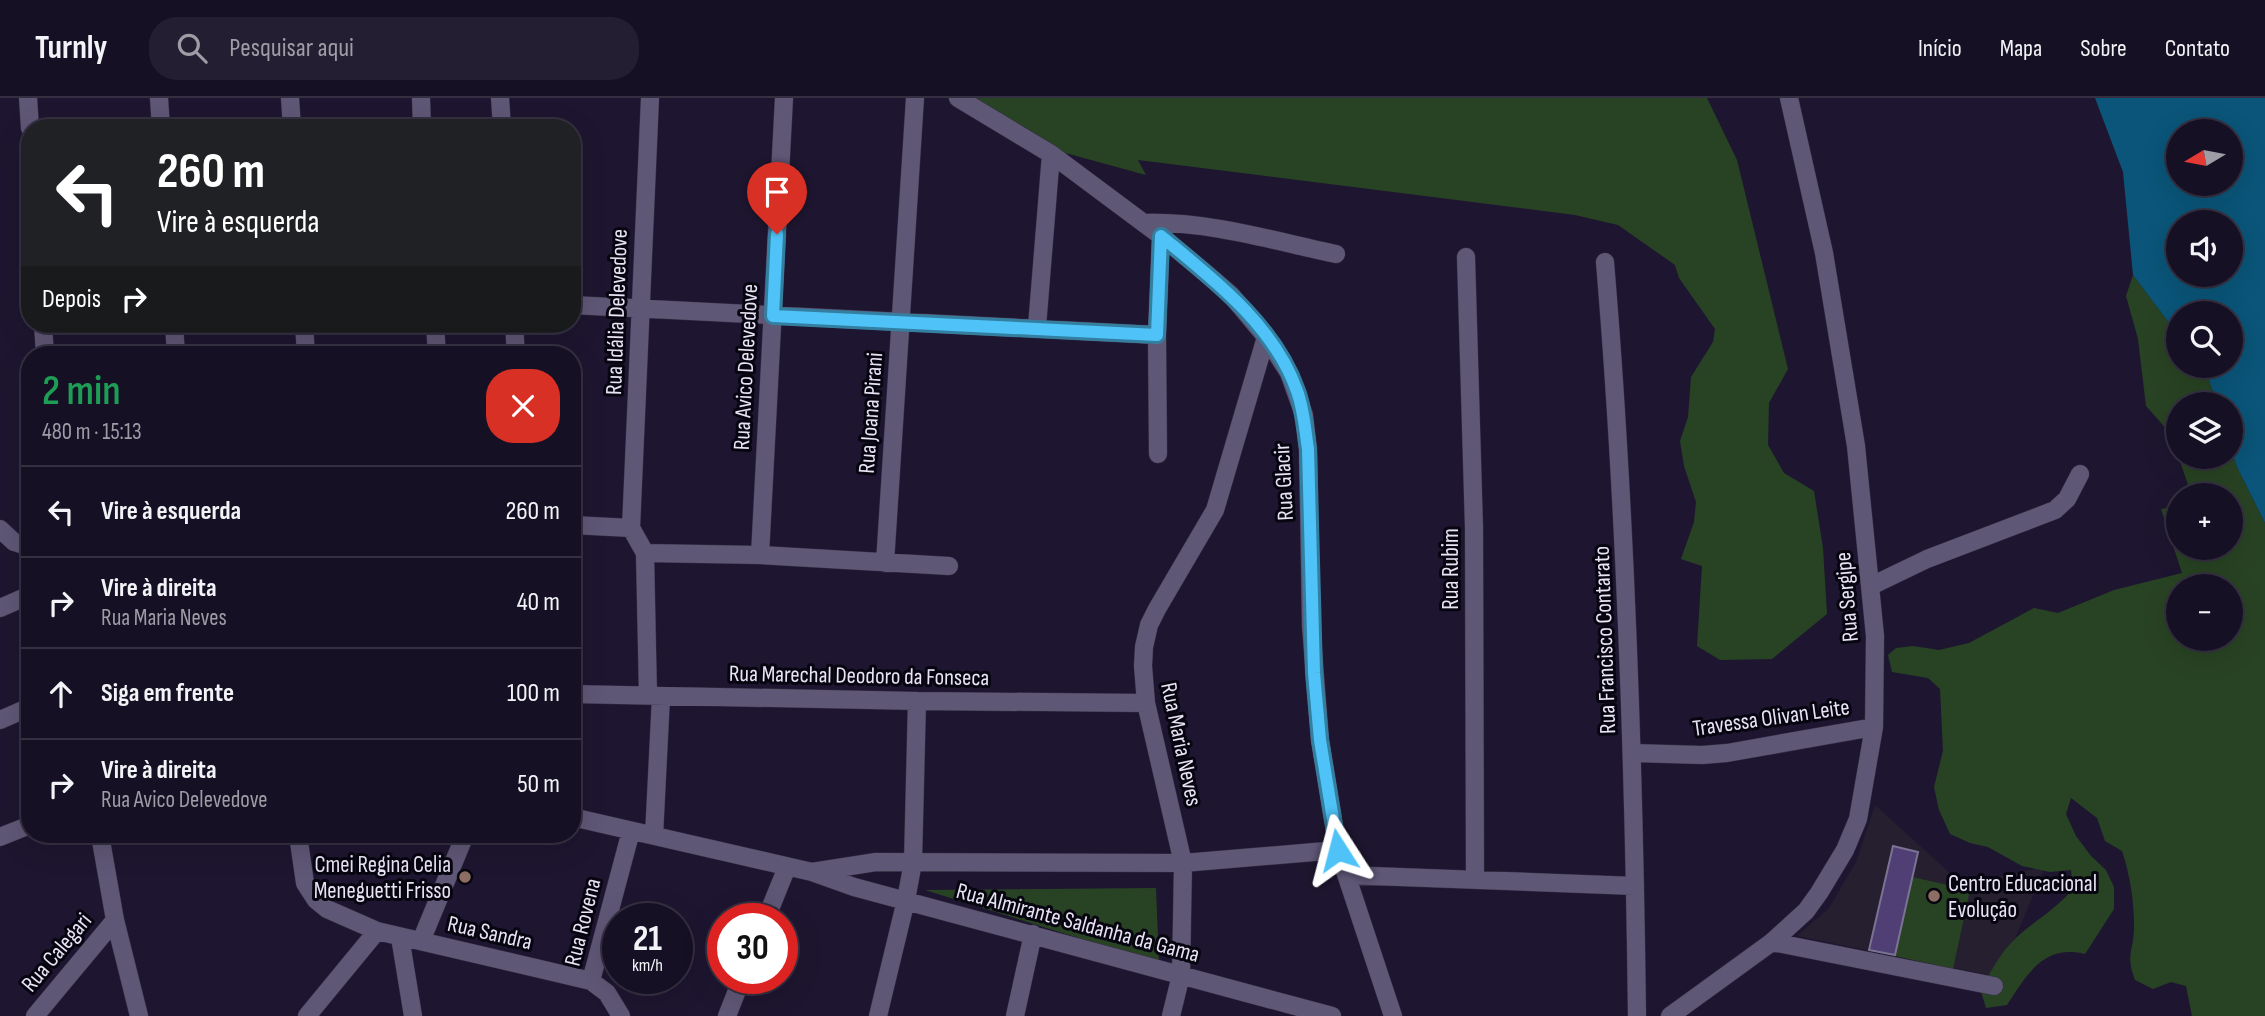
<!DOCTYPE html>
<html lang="pt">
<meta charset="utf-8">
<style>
:root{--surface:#161024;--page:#231e31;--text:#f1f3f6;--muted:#9e9da6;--line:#353041}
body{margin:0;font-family:"Sofia Sans Condensed",sans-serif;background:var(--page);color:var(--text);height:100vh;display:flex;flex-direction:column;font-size:26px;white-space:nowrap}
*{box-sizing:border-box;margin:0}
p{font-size:23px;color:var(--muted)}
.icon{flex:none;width:38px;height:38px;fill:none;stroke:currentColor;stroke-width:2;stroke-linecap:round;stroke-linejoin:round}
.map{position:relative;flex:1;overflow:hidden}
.details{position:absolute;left:21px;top:248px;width:560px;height:497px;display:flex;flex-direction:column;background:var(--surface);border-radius:28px;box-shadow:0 7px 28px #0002,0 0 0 2px var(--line)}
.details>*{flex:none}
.top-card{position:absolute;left:21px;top:21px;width:560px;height:214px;border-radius:28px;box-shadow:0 7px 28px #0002,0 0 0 2px var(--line);background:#202124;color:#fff;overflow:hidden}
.needle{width:46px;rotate:260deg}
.controls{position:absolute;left:2166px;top:21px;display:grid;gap:14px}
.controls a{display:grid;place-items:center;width:77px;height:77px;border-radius:50%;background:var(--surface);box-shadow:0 7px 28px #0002,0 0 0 2px var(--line);font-size:35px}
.speed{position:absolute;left:602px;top:805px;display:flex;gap:14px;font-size:35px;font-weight:700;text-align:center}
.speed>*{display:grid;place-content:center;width:91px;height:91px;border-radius:50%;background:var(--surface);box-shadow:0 7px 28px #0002,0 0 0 2px var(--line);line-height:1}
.speed small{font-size:18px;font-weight:400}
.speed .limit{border:10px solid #d22;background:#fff;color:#111}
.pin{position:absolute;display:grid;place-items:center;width:60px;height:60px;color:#fff;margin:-72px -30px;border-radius:50% 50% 50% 0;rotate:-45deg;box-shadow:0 0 7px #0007}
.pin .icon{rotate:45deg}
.me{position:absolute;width:77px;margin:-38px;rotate:351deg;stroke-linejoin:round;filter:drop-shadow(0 0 5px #0008)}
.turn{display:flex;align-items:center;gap:24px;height:147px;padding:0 21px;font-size:32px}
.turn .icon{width:91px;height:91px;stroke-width:2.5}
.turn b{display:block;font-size:49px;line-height:60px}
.then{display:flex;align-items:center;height:66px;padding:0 21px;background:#0003;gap:14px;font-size:26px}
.round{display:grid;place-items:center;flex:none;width:74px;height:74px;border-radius:28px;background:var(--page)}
.head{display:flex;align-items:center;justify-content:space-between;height:119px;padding:0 21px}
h1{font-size:42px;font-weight:600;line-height:52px;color:#1e9e55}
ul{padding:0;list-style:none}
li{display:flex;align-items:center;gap:21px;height:91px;padding:0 21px;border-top:2px solid var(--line)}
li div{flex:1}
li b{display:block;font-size:26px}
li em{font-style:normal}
header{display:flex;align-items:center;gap:42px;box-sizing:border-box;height:98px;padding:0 35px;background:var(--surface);border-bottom:2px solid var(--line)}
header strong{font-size:33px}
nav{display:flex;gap:38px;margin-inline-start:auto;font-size:24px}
.search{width:490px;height:63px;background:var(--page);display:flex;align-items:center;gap:18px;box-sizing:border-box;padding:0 24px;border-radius:28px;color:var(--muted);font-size:26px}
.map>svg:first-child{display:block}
.education{fill:#251f2f}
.green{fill:#284323;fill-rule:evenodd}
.water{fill:#0a5579;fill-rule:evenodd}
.building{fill:#503f74;stroke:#7b7393;stroke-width:2}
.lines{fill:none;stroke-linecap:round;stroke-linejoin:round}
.minor-casing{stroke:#362f43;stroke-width:19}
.minor{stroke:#5f5776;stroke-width:18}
.route-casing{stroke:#337fa1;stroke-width:18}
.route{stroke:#4fc3f7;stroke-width:12}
.education-dot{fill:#8d6e63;stroke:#07050f;stroke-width:2.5}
.labels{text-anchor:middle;stroke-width:6;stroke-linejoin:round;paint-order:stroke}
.street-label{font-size:23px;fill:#e8e3f5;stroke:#07050f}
.poi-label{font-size:23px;fill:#e8e3f5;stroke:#07050f;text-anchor:end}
</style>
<header>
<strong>Turnly</strong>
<div class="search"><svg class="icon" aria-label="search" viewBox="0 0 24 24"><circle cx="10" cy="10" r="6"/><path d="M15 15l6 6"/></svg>Pesquisar aqui</div>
<nav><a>Início</a><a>Mapa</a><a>Sobre</a><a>Contato</a></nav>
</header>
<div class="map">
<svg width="2265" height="918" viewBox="0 0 2265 918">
<rect width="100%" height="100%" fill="#1e1630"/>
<path class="education" d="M1875 707 1962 786 2045 769 1999 879 1797 838 1829 810 1856 764Z"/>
<path class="green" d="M952 0H1707L1737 62 1788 271 1769 305 1768 347 1784 375 1814 393 1823 450 1827 516 1772 561 1720 562 1697 548 1702 468 1681 461 1694 424 1696 404 1684 368 1680 343 1688 319 1691 279 1713 244 1715 231 1679 180 1675 167 1618 127 1575 117 1138 62 1146 77 1069 56 1028 49Z
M2133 177 2179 238V268H2201L2207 276 2217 306H2179V359H2231V351L2237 369 2265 425V918H2192L2186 888 2171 884 2153 891 2135 882C2125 855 2134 854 2134 829 2134 803 2130 777 2122 753L2105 743 2097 720 2071 700 2066 716 2076 738 2091 758 2106 772 2114 789V811L2085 856C2044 846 2027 876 2007 907L1986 910 1980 890C1991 875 1999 857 2012 844 2031 824 2057 812 2073 790L2071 772 2050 774 2022 768 1988 749 1970 745 1950 736 1939 712 1934 689 1943 653 1940 591 1928 580 1892 574 1888 557 1896 550 1913 548 1939 552 1969 545 2034 510 2058 515 2114 492 2182 475 2161 411 2179 408V450H2231V397H2189L2191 395 2170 335 2146 308 2138 241 2126 198ZM2179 488H2231V541H2179Z
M1912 779 1970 792 1953 871 1895 858Z
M1156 790 1159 865 925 792Z"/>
<path class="water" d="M2095 0H2265V425L2237 369 2231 351V306H2217L2207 276 2201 268H2231V215H2179V238L2133 177 2123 74ZM2179 33H2231V86H2179ZM2231 124V177H2179V124Z"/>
<path class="building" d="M1893 748 1918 754 1895 857 1869 852Z"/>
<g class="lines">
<g class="minor-casing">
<path id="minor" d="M28 0 30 30
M159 0 161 30
M290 0 292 30
M421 0 422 30
M500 0 502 30
M958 0 1051 56 1161 138 1209 178 1231 197 1266 239 1289 275 1304 317 1308 351 1311 528 1320 642 1338 752 1393 918
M1145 125C1209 123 1274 143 1336 156
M1466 159 1474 430 1475 782
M1605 164C1626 415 1634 666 1637 918
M572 207 1157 237
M43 226 45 257
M174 226 176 257
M304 226 306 257
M435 226 437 257
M514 226 516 257
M1037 229 1051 56
M1158 356 1157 237 1161 138
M572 427 631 430 645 455 648 598
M631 430 650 0
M0 431 14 444 30 449
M645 455 760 457 949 468
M760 457 784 0
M885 465 915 0
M1871 488 1927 461 2055 412 2067 401 2080 376
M0 510 30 497
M572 596 917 603 1146 605
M0 622 30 609
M1633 655 1702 657 1727 655 1874 629
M572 719 812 774 854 789 1332 918
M100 737 115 822 139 918
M298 737 305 785 316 802 327 811 377 833 591 883
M654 738 661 599
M0 739 30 727
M812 774 876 764 1183 765 1338 752
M1346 777 1635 788
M766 821 787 769
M400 839 413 918
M421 843 465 737
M1772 844 1994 888
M35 918 115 822
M307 918 377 833
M621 918 607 895 591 883 631 733
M727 918 742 880
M878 918 906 802 913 764 917 603
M1015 918 1033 836
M1171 918 1181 877 1183 765 1146 605 1143 568 1144 549 1149 527 1157 511 1215 412 1266 239
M1670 918 1772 844 1806 813 1819 795 1845 752 1858 721 1874 629 1875 538 1856 348 1824 155 1789 0"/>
</g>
<use href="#minor" class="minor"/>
</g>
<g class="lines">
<g class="route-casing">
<path id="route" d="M777 136 773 218 1157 237 1161 138C1213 181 1274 227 1297 293 1304 312 1305 332 1308 351L1314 575 1320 642 1338 752"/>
</g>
<use href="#route" class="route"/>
</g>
<g class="education-dot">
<circle cx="465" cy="779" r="7"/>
<circle cx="1934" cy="798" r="7"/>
</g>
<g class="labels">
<g class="street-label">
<text transform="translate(616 214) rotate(-88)" y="8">Rua Idália Delevedove</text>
<text transform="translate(745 269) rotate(-87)" y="8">Rua Avico Delevedove</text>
<text transform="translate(870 315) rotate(-86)" y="8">Rua Joana Pirani</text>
<text transform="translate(1283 384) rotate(-93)" y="8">Rua Glacir</text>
<text transform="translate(1450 471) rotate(-90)" y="8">Rua Rubim</text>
<text transform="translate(1846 499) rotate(-95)" y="8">Rua Sergipe</text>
<text transform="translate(1604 542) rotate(-92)" y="8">Rua Francisco Contarato</text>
<text transform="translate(859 577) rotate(1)" y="8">Rua Marechal Deodoro da Fonseca</text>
<text transform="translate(1771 619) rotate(-8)" y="8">Travessa Olivan Leite</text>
<text transform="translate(1182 646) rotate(78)" y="8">Rua Maria Neves</text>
<text transform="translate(582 824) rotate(-76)" y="8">Rua Rovena</text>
<text transform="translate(1078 824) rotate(15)" y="8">Rua Almirante Saldanha da Gama</text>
<text transform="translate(490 834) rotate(13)" y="8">Rua Sandra</text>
<text transform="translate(56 854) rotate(-50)" y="8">Rua Calegari</text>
</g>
<g class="poi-label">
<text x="451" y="774">Cmei Regina Celia<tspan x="451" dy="26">Meneguetti Frisso</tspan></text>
<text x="1948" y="793" text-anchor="start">Centro Educacional<tspan x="1948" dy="26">Evolução</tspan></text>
</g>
</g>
</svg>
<div class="controls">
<a><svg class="needle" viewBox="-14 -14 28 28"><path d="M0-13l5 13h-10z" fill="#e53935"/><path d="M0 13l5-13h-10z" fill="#9e9da6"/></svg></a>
<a><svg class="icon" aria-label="sound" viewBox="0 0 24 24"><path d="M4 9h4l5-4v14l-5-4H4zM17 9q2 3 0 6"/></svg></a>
<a><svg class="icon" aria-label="search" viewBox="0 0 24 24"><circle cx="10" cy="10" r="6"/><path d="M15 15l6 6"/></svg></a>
<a><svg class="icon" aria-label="layers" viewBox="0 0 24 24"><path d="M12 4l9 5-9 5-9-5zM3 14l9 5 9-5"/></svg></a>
<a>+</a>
<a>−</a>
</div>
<div class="speed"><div>21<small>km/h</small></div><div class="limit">30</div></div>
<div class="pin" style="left:777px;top:136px;background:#d93025"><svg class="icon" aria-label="arrive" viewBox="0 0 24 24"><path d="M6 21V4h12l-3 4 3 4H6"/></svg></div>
<svg class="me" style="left:1338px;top:752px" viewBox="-20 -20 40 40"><path d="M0-17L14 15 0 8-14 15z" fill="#4fc3f7" stroke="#fff" stroke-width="4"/></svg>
<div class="top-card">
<div class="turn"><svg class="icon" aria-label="left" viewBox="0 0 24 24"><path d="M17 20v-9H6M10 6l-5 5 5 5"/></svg><div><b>260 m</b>Vire à esquerda</div></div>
<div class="then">Depois<svg class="icon" aria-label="right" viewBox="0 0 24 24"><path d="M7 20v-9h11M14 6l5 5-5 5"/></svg></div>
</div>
<section class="details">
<div class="head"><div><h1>2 min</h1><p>480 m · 15:13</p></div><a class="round" style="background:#d93025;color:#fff"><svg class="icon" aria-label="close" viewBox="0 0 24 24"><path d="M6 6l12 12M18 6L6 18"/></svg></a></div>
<ul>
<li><svg class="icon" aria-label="left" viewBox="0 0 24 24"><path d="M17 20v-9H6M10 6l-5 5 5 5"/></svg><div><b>Vire à esquerda</b></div><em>260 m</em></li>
<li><svg class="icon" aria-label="right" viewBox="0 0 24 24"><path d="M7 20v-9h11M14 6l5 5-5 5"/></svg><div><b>Vire à direita</b><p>Rua Maria Neves</p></div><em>40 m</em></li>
<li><svg class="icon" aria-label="ahead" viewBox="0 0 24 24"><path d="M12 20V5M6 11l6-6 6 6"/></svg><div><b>Siga em frente</b></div><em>100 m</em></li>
<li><svg class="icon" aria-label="right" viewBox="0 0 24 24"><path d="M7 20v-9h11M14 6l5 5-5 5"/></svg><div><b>Vire à direita</b><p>Rua Avico Delevedove</p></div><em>50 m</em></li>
</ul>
</section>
</div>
